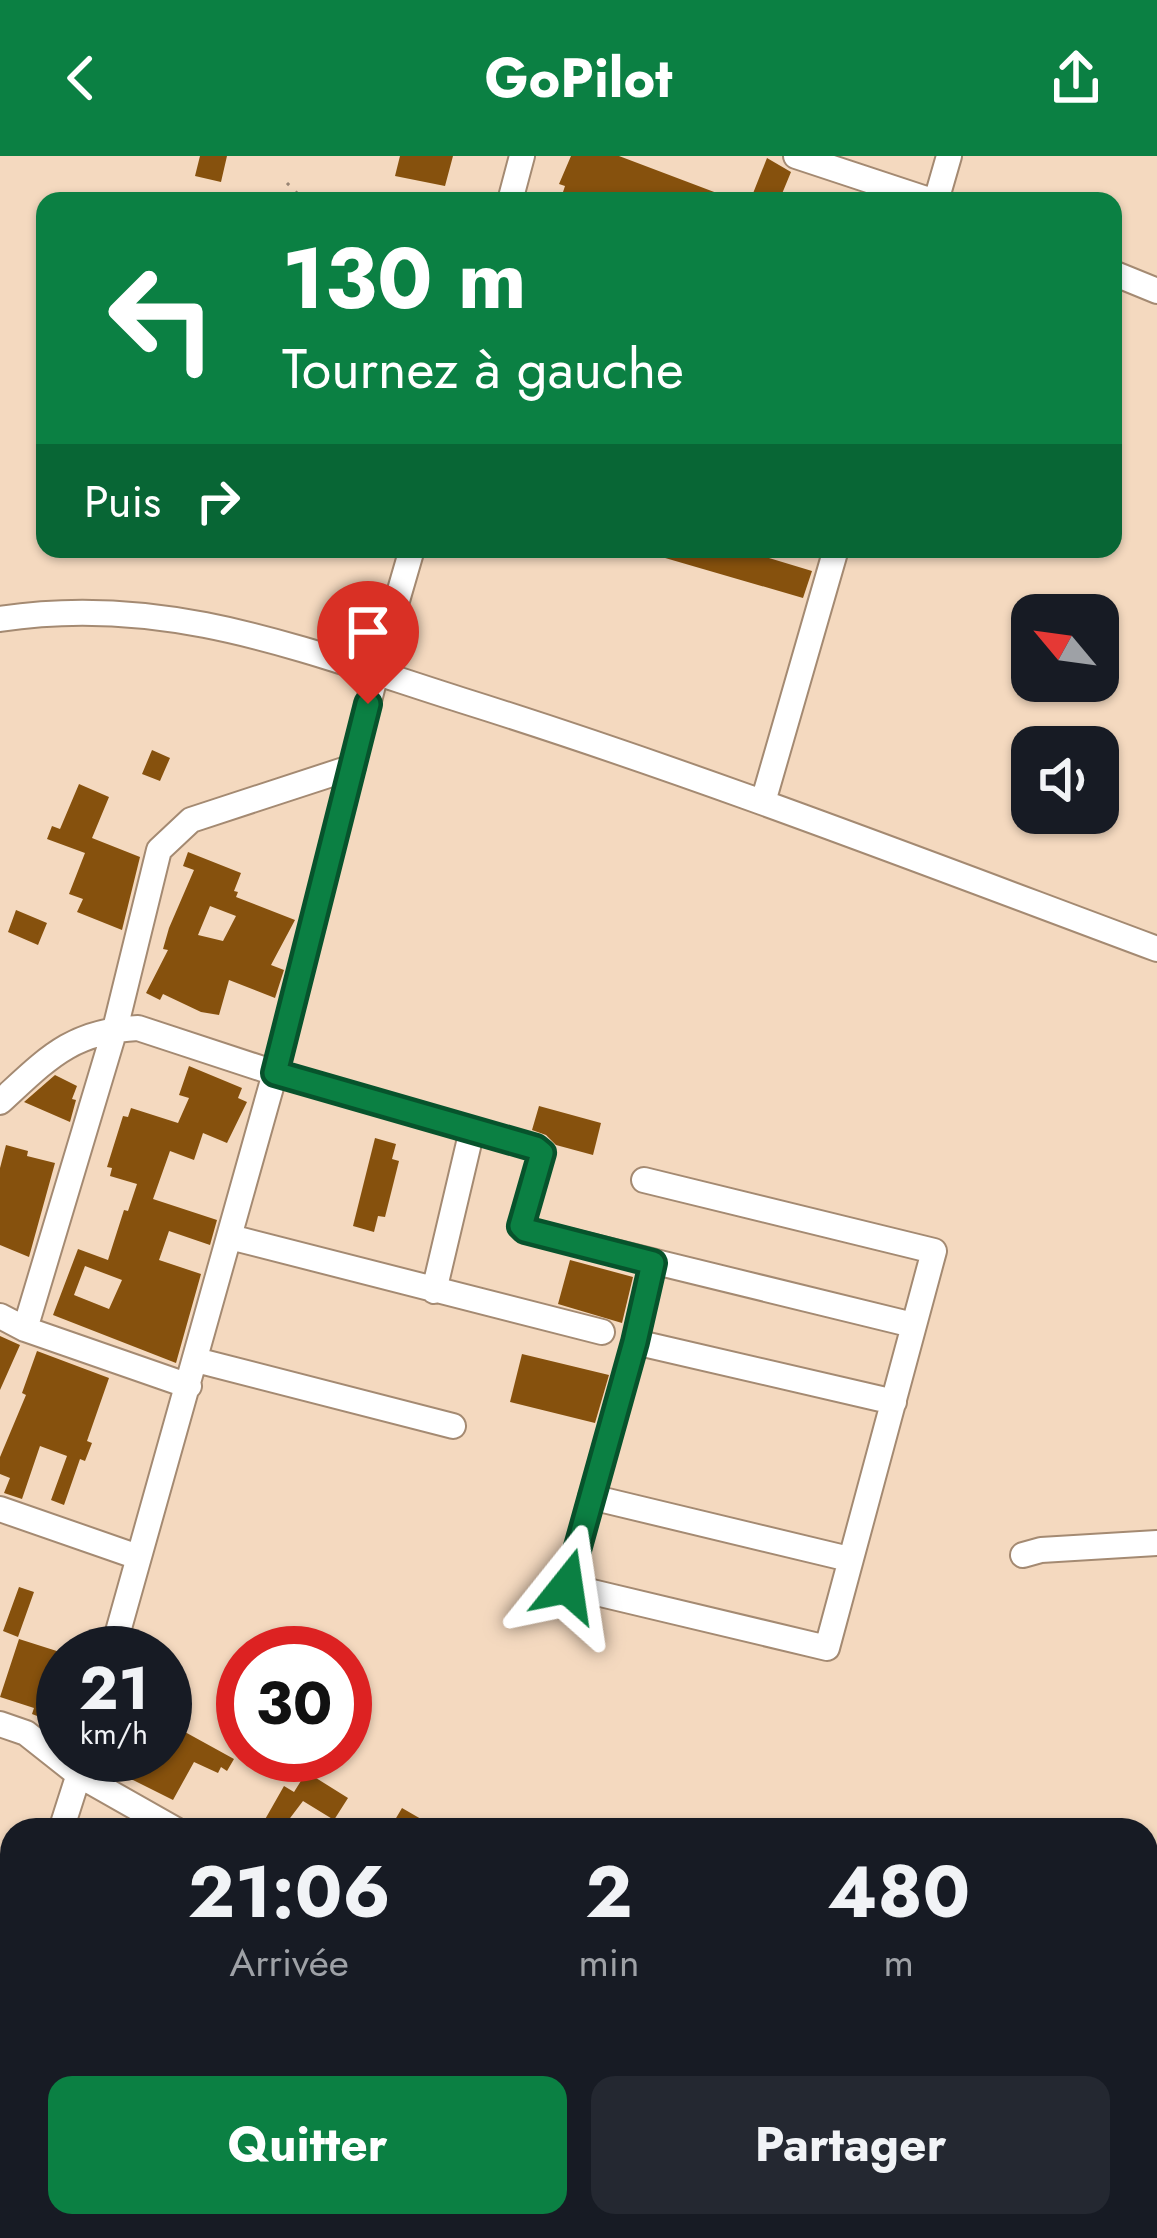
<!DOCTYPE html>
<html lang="fr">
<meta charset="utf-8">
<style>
:root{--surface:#171b24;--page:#242831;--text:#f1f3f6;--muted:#9ea1a6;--accent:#0b8043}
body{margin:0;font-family:Jost,sans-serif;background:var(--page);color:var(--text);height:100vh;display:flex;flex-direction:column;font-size:45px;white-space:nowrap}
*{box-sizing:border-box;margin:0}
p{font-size:39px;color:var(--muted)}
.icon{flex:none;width:66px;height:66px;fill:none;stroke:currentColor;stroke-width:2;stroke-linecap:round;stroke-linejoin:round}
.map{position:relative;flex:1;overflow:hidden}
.sheet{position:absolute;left:0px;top:1662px;width:1158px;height:420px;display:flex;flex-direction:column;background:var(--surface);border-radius:36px 36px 0 0;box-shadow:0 3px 9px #0004}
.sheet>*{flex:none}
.banner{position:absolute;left:36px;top:36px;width:1086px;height:366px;border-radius:24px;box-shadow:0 3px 9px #0004;background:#0b8043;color:#fff;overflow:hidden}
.needle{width:78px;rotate:299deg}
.fabs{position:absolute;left:1011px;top:438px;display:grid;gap:24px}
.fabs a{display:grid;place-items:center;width:108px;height:108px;border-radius:24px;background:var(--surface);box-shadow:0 3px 9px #0004;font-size:60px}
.speed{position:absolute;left:36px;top:1470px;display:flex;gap:24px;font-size:60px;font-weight:700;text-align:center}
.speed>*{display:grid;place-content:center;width:156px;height:156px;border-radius:50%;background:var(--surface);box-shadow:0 3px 9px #0004;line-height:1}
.speed small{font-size:30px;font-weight:400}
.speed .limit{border:18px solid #d22;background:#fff;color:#111}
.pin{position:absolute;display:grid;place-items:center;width:102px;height:102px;color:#fff;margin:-123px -51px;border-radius:50% 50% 50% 0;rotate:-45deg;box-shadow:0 0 12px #0007}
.pin .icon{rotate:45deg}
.me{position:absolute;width:132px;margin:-66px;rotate:15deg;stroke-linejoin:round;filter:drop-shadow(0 0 9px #0008)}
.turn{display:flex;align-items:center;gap:42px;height:252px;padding:0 48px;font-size:54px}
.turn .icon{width:156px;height:156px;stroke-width:2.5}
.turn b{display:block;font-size:84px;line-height:102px}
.then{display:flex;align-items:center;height:114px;padding:0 48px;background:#0003;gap:24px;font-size:45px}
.eta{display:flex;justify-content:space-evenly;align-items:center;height:204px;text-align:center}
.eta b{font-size:72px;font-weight:700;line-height:84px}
.action{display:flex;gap:24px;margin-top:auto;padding:24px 48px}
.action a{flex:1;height:138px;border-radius:24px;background:var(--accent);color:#fff;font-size:48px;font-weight:700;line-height:138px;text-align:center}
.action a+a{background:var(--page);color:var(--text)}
header{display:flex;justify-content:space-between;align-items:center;height:156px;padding:0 48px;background:var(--accent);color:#fff;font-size:54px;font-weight:700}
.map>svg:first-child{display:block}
.building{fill:#86510d;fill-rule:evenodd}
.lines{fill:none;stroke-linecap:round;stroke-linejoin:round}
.minor-casing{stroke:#a48a72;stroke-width:28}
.path{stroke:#988574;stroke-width:3;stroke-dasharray:3 9;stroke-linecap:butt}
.minor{stroke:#fff;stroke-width:24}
.route-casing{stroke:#07532c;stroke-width:30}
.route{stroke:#0b8043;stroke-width:21}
</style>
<header><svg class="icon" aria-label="back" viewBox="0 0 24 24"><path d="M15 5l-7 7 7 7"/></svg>GoPilot<svg class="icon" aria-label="share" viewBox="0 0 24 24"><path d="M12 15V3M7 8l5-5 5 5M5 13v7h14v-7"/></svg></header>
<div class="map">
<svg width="1157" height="2082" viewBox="0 0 1157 2082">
<rect width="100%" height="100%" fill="#f4d9bf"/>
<path class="building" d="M200 0H227L221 26 195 20Z
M400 0H453L445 30 395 20Z
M571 0H619L738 45H667L649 38 647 45H560L565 30 559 28Z
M767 2 791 16 779 45H750Z
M649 393H772L769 402 812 415 803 442 648 397Z
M152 594 170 602 160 625 142 618Z
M79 628 109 641 92 682 140 701 122 774 77 756 83 743 69 738 85 697 47 683 52 670 60 673Z
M188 696 241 717 234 735 238 736 236 741 295 764 271 809 284 814 275 842 229 824 219 859 201 856 163 838 160 844 146 837 168 794 163 793 169 772 194 714 183 710ZM210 750 236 760 223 785 198 779Z
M16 754 47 767 38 789 8 776Z
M189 910 242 932 238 942 247 946 227 987 203 977 194 1004 170 995 153 1043 217 1064 210 1089 169 1075 159 1104 201 1118 176 1207 53 1159 78 1093 108 1104 124 1054 128 1055 137 1028 110 1020 112 1012 107 1011 123 960 128 961 131 952 178 967 189 942 179 939ZM85 1110 122 1124 109 1153 74 1139Z
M55 919 77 930 72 943 76 944 70 966 24 946Z
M539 950 601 967 593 999 556 989 546 979 532 974Z
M375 982 396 988 392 1003 399 1005 385 1061 378 1060 374 1076 353 1070Z
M6 989 28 995 27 1000 55 1007 29 1101 0 1089V1012Z
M570 1104 633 1121 622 1167 558 1148Z
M0 1180 20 1189 0 1234Z
M37 1195 109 1222 87 1285 92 1287 85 1305 80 1303 64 1349 51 1344 67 1300 40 1290 22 1343 4 1337 10 1322 0 1318V1301L26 1239 22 1237Z
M522 1198 609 1219 595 1267 510 1246Z
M19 1431 34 1436 18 1481 3 1475Z
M19 1483 63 1497V1570L32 1558 34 1552 0 1541Z
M165 1565 234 1603 227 1615 221 1611 218 1617 194 1606 173 1644 121 1618 131 1599H165Z
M309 1612 318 1618 316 1622 348 1642 334 1664 303 1645 281 1674H259L284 1630 294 1636Z
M402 1652 440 1674H389Z"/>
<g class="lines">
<g class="minor-casing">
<path id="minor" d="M796 0 932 45
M510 45 522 0
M936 45 949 0
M1113 117 1157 135
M0 463C166 437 306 495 461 544 697 618 926 707 1157 793
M763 646 836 393
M0 946C47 903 71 875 138 872L275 917 536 992 542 997 521 1070 525 1074 913 1169
M644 1024 934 1095 827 1492 567 1430 635 1186 653 1107
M230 1081 602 1176
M434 1135 472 974
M0 1160 25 1173 189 1230
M25 1173 115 873 159 694 191 664 353 611
M635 1186 894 1246
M196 1204 453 1270
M591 1341 849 1403
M0 1353 138 1401
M1023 1399 1041 1394 1157 1387
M112 1497 275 917 376 517 412 393
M0 1568 26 1577 79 1619 176 1674
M61 1674 85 1599
M0 1857 12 1821
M1146 2022 1157 2029
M507 2070 528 2082
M869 2070 888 2082
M134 2082 140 2070
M336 2082 343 2070
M723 2082 730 2070"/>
</g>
<path class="path" d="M287 27 305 45"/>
<use href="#minor" class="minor"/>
</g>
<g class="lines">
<g class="route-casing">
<path id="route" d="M368 548 275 917 536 992 542 997 521 1070 525 1074 653 1107 635 1186 567 1430"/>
</g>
<use href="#route" class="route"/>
</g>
</svg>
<div class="fabs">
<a><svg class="needle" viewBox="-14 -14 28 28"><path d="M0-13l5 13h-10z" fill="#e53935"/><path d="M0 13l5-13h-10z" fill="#9ea1a6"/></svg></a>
<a><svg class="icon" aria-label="sound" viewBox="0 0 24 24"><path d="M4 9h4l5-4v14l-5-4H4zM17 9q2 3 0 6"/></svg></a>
</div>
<div class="speed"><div>21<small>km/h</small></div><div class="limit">30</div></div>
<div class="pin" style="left:368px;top:548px;background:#d93025"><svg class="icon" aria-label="arrive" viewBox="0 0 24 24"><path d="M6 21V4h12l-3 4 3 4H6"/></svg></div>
<svg class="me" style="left:567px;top:1430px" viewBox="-20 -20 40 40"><path d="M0-17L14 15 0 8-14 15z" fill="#0b8043" stroke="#fff" stroke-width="4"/></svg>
<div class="banner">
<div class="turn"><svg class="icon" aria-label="left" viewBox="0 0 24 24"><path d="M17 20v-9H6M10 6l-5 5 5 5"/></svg><div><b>130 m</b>Tournez à gauche</div></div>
<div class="then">Puis<svg class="icon" aria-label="right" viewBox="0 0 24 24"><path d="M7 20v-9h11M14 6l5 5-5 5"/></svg></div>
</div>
<section class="sheet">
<div class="eta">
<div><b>21:06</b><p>Arrivée</p></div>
<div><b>2</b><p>min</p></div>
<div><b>480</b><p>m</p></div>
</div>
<div class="action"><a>Quitter</a><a>Partager</a></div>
</section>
</div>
